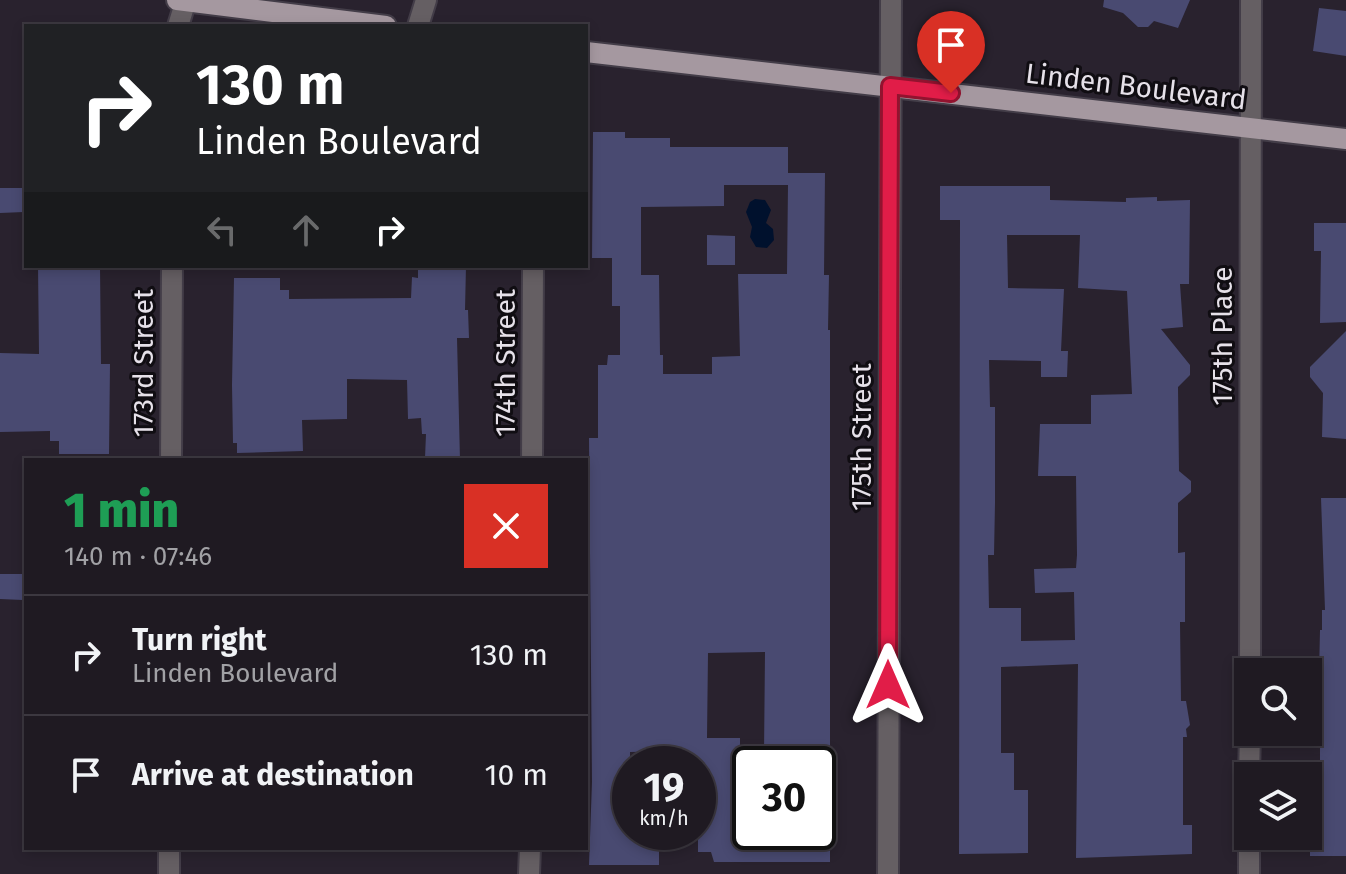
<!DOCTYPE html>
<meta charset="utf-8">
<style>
:root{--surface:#1f1a22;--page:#2c272f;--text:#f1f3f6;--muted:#a1a1a5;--line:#3c3840}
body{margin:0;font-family:"Fira Sans",sans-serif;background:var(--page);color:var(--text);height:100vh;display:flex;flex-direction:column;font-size:30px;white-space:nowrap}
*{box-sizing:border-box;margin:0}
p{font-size:26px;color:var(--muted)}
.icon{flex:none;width:44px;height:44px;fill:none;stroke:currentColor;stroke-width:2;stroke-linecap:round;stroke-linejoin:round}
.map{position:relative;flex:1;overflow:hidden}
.sheet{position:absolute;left:24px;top:458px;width:564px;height:392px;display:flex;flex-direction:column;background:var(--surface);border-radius:0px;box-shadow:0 4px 12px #0003,0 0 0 2px var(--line)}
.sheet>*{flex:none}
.guide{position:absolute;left:24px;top:24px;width:564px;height:244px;border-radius:0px;box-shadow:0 4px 12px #0003,0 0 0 2px var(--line);background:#202124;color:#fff;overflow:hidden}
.tools{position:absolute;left:1234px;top:658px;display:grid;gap:16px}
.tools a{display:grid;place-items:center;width:88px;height:88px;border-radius:0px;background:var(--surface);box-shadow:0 4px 12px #0003,0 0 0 2px var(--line);font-size:40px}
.speed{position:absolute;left:612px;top:746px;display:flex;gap:16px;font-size:40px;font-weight:700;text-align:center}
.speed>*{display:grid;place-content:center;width:104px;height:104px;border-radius:50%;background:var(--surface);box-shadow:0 4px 12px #0003,0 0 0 2px var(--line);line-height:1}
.speed small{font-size:20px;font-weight:400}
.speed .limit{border:4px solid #111;border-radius:12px;background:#fff;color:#111}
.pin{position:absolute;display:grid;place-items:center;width:68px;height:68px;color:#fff;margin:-82px -34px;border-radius:50% 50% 50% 0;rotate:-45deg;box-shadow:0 0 8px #0007}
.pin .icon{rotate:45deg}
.me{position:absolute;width:88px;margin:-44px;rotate:0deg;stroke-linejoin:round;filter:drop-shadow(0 0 6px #0008)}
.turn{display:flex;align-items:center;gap:28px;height:168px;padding:0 40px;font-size:36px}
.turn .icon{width:104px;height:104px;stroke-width:2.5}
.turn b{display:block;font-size:56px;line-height:68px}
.lanes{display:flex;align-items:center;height:76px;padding:0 40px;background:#0003;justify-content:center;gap:40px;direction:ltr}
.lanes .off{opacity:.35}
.round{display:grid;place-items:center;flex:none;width:84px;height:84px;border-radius:0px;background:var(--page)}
.summary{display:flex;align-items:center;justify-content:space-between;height:136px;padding:0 40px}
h1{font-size:48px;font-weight:800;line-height:60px;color:#1e9e55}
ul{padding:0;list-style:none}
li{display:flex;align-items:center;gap:24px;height:120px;padding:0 40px;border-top:2px solid var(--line)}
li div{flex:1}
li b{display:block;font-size:30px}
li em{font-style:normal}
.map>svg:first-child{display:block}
.water{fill:#00112d}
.building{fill:#494a71;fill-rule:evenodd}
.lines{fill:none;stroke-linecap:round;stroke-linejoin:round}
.minor-casing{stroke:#433d48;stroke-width:24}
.major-casing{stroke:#433d48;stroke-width:24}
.minor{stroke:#655f63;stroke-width:20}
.major{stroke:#a598a0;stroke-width:20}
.route-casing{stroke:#92132f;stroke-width:20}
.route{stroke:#e11d48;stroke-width:14}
.labels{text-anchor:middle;stroke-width:6;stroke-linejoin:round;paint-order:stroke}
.street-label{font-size:28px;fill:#e6e1e9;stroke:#100d12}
</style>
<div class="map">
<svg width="1346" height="874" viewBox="0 0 1346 874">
<rect width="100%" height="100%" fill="#29222e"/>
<path class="water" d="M755 199 765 200 771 210 766 223 773 229 774 240 767 248 756 247 750 237 752 227 746 212 750 202Z"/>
<path class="building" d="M1104 0H1190L1178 28 1154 21 1148 27H1138L1123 13 1103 7Z
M1319 8 1346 11V56L1313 51Z
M593 132H625V138H670V147H788V173H825L824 275H829L828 330H830V754L764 753 765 652 708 653 707 738H740V837H830V862H714L711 852H698V757L679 763V751L630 752V834H659V865H589L592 782 589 438H598V365H607L608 355H620V306H612V258H592ZM724 185H788L787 274H738L740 356 712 357V374H663V355H660L659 275H641V207L724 206Z
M940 186H1050V200L1126 202V198L1157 197V201L1190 200 1189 284H1180L1183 327 1161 329 1190 365V375L1178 387 1179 471 1191 481V492L1178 503V553L1185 552V622H1180L1181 701H1186L1190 725 1186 729 1187 737H1183V825H1192V854L1076 858 1078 664 1001 667V753H1014V790H1028V853L959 854 960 220H940ZM1007 235H1080L1078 288 1127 291 1132 394 1091 395V424H1040L1038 476H1076L1077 555 1076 568 1034 569 1035 593 1074 592 1075 640 1021 641V608H989L988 555H994L995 503V407H990L989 360 1041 361V377H1067L1068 351H1061L1064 289 1008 288Z
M0 188H24V212L0 213Z
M1314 223H1346V322L1320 323 1321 251H1314Z
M707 235 735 236V265H707Z
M38 266H100L101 364H110L109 454H59V441H50V431L0 432V353L39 354Z
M418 266H466L465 310H468L469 338H457L460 460 425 458 426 434H422L421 418 408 419 407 380 347 379V419L302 420 303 451 237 453V443H233L232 385 234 278H280V290H289V299L411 298 412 277 418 278Z
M1346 331V439L1322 437 1323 393 1310 377V367Z
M1321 498H1346V856H1310V825H1318L1316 772H1320V718H1318L1320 630H1322V610H1325Z
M0 574H24L23 600 0 599Z"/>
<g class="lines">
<g class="minor-casing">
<path id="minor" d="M178 26 186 0
M418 26 426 0
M171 460 172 266
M532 460 533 266
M1250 672 1251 0
M1249 776 1250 732
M169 874V848
M529 874 530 848
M888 874 891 0
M1249 874V836"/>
</g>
<g class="major-casing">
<path id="major" d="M177 0 386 26
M586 52 1346 139"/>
</g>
<use href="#minor" class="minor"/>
<use href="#major" class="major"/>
</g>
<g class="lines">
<g class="route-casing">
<path id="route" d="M888 685 890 86 951 93"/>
</g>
<use href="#route" class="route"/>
</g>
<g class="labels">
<g class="street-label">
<text transform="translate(1136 86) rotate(7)" y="10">Linden Boulevard</text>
<text transform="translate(1222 336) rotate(-90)" y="10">175th Place</text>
<text transform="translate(143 363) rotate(-90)" y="10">173rd Street</text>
<text transform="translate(505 363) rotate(-90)" y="10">174th Street</text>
<text transform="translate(861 437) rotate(-90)" y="10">175th Street</text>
</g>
</g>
</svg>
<div class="tools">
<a><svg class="icon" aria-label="search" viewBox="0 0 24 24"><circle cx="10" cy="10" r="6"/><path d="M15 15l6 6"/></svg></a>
<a><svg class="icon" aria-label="layers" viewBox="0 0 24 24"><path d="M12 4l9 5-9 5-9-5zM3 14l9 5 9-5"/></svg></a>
</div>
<div class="speed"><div>19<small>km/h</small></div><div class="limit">30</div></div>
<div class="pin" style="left:951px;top:93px;background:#d93025"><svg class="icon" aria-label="arrive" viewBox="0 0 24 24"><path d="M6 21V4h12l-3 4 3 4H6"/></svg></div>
<svg class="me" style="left:888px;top:685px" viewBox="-20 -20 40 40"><path d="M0-17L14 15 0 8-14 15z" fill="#e11d48" stroke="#fff" stroke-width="4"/></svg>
<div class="guide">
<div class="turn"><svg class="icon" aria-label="right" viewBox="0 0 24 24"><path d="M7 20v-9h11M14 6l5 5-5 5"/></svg><div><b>130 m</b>Linden Boulevard</div></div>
<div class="lanes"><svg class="icon off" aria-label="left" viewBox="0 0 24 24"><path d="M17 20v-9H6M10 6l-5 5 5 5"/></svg><svg class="icon off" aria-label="ahead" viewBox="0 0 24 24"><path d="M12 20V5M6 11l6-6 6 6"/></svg><svg class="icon" aria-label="right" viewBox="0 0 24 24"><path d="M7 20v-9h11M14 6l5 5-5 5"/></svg></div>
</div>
<section class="sheet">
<div class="summary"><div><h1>1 min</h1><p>140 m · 07:46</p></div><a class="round" style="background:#d93025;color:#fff"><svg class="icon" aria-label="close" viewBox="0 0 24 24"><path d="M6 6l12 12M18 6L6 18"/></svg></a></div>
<ul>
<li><svg class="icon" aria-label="right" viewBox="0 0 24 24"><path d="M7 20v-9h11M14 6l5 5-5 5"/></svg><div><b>Turn right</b><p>Linden Boulevard</p></div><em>130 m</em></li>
<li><svg class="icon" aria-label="arrive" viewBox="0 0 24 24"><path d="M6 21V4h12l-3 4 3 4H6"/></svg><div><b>Arrive at destination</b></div><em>10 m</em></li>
</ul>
</section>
</div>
